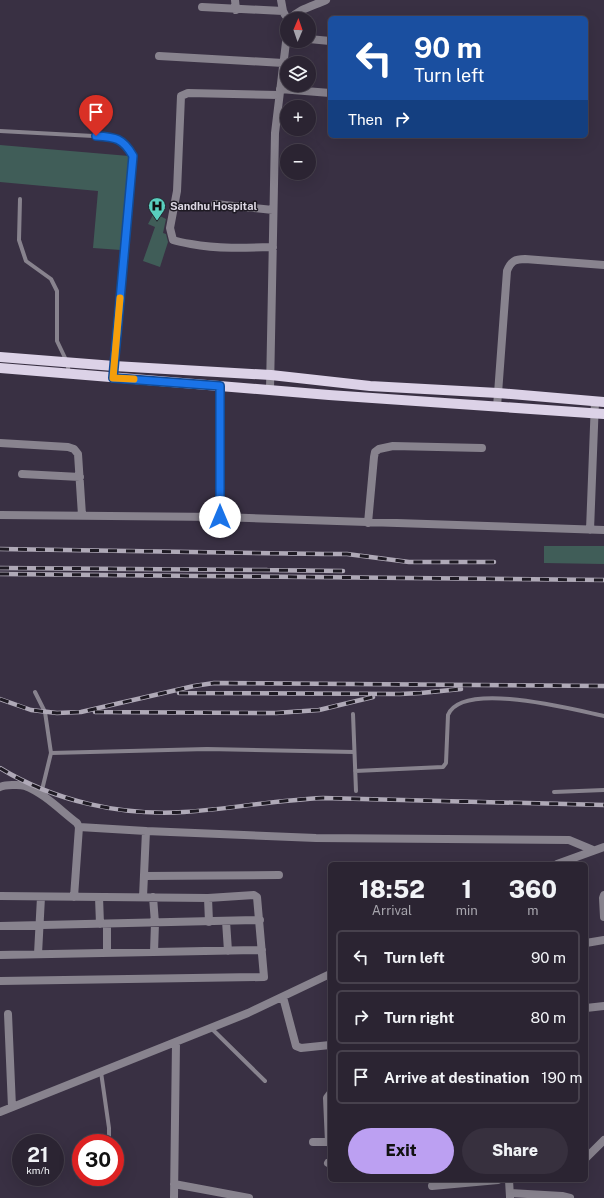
<!DOCTYPE html>
<meta charset="utf-8">
<style>
:root{--surface:#2b2432;--page:#37303e;--text:#f1f3f6;--muted:#a6a4ac;--line:#47414d;--accent:#bca0f2}
body{margin:0;font-family:"Public Sans",sans-serif;background:var(--page);color:var(--text);height:100vh;display:flex;flex-direction:column;font-size:15px;white-space:nowrap}
*{box-sizing:border-box;margin:0}
p{font-size:13px;color:var(--muted)}
.icon{flex:none;width:22px;height:22px;fill:none;stroke:currentColor;stroke-width:2;stroke-linecap:round;stroke-linejoin:round}
.map{position:relative;flex:1;overflow:hidden}
.details{position:absolute;left:328px;top:862px;width:260px;height:320px;display:flex;flex-direction:column;background:var(--surface);border-radius:6px;box-shadow:0 4px 16px #0002,0 0 0 1px var(--line)}
.details>*{flex:none}
.banner{position:absolute;left:328px;top:16px;width:260px;height:122px;border-radius:6px;box-shadow:0 4px 16px #0002,0 0 0 1px var(--line);background:#1a4fa0;color:#fff;overflow:hidden}
.needle{width:26px;rotate:2deg}
.controls{position:absolute;left:280px;top:12px;display:grid;gap:8px}
.controls a{display:grid;place-items:center;width:36px;height:36px;border-radius:50%;background:var(--surface);box-shadow:0 4px 16px #0002,0 0 0 1px var(--line);font-size:20px}
.speed{position:absolute;left:12px;top:1134px;display:flex;gap:8px;font-size:20px;font-weight:700;text-align:center}
.speed>*{display:grid;place-content:center;width:52px;height:52px;border-radius:50%;background:var(--surface);box-shadow:0 4px 16px #0002,0 0 0 1px var(--line);line-height:1}
.speed small{font-size:10px;font-weight:400}
.speed .limit{border:6px solid #d22;background:#fff;color:#111}
.pin{position:absolute;display:grid;place-items:center;width:34px;height:34px;color:#fff;margin:-41px -17px;border-radius:50% 50% 50% 0;rotate:-45deg;box-shadow:0 0 4px #0007}
.pin .icon{rotate:45deg}
.me{position:absolute;width:44px;margin:-22px;rotate:0deg;stroke-linejoin:round;filter:drop-shadow(0 0 3px #0008)}
.turn{display:flex;align-items:center;gap:14px;height:84px;padding:0 20px;font-size:18px}
.turn .icon{width:52px;height:52px;stroke-width:2.5}
.turn b{display:block;font-size:28px;line-height:34px}
.then{display:flex;align-items:center;height:38px;padding:0 20px;background:#0003;gap:8px;font-size:15px}
.eta{display:flex;justify-content:space-evenly;align-items:center;height:68px;text-align:center}
.eta b{font-size:24px;font-weight:800;line-height:28px}
.button{display:flex;gap:8px;margin-top:auto;padding:8px 20px}
.button a{flex:1;height:46px;border-radius:24px;background:var(--accent);color:#111;font-size:16px;font-weight:800;line-height:46px;text-align:center}
.button a+a{background:var(--page);color:var(--text)}
ul{padding:0;list-style:none}
li{display:flex;align-items:center;gap:12px;height:54px;margin:0 8px 6px;padding:0 12px;border:2px solid var(--line);border-radius:6px}
li div{flex:1}
li b{display:block;font-size:15px}
li em{font-style:normal}
.map>svg:first-child{display:block}
.building{fill:#405d58}
.lines{fill:none;stroke-linecap:round;stroke-linejoin:round}
.service{stroke:#88838e;stroke-width:4}
.minor{stroke:#88838e;stroke-width:8}
.primary{stroke:#dcd2e7;stroke-width:10}
.rail-casing{stroke:#afa9b7;stroke-width:4.5}
.rail{stroke:#1e1a23;stroke-width:3;stroke-dasharray:9;stroke-linecap:butt}
.route-casing{stroke:#114b97;stroke-width:10}
.route{stroke:#1a73e8;stroke-width:7}
.slow{stroke:#f59e0b;stroke-width:7}
.labels{text-anchor:middle;stroke-width:3;stroke-linejoin:round;paint-order:stroke}
.poi-label{font-size:11px;font-weight:bold;fill:#ddd8e4;stroke:#1e1a23;text-anchor:start}
</style>
<div class="map">
<svg width="604" height="1198" viewBox="0 0 604 1198">
<rect width="100%" height="100%" fill="#393043"/>
<path class="building" d="M0 145 129 156 121 250 93 248 98 191 0 182Z
M154 213 166 219 163 233 166 234 168 242 160 267 143 261 155 227 148 224Z
M544 546H604V564L544 563Z"/>
<g class="lines">
<path class="service" d="M0 131 112 137C123 141 127 146 133 156L113 377
M20 199 19 240 26 261 51 279 57 291V341L67 362 69 373
M35 692 45 712 51 753 41 794
M353 714 356 791
M51 753 207 749 354 752
M355 771 443 767 446 763 448 715C462 680 575 710 604 716
M554 792 604 790
M211 1028 265 1081
M101 1072 109 1128V1143"/>
<path class="minor" d="M235 0 236 10
M281 0 283 11 285 15
M202 7 283 11
M290 19C299 9 313 6 326 0
M309 39 330 41
M159 56 283 63
M280 89 330 93
M215 204 273 210
M273 247C245 248 218 249 191 244 185 243 179 242 173 240L170 228 177 191 181 96 188 93 279 95
M270 390 275 133 287 34
M497 407 507 271C511 261 515 259 525 259L604 265
M0 443 68 447 74 449 78 454 82 515
M22 474 80 477
M0 515 220 517 604 530
M220 517V386
M368 523 374 457 375 452 379 449 393 446 482 448
M590 530 595 401
M0 787C4 785 20 784 25 786 44 793 61 811 77 823L79 827 74 897
M79 827 146 831 143 897
M146 831 316 838 569 840 593 850
M557 864 604 847
M144 876 279 875
M604 895 603 898 604 917
M0 896 208 898 254 895 257 897 264 977 0 981
M99 897 100 924
M153 897 155 923 154 952
M208 898 209 922
M226 921 228 951
M107 924V953
M0 926 260 920
M586 943 604 940
M38 954 41 897
M0 955 262 950
M283 997 296 1046 301 1048 330 1045
M586 1008 604 1006
M8 1014 12 1107
M0 1112 248 1013 330 974
M313 1142H330
M329 1142 327 1098 330 1094
M586 1158 604 1140
M328 1163 330 1164
M509 1180 510 1197
M174 1184 249 1198
M432 1186 498 1180
M510 1193 562 1196 570 1198
M174 1198 176 1042"/>
<path class="primary" d="M0 357 114 366 271 375 370 386 498 393 604 402
M0 368 329 395 604 414"/>
<g class="rail-casing">
<path id="rail" d="M0 549 324 554H347L409 562H494
M0 568 267 570
M261 570 343 571
M0 574 604 580
M179 693 400 694 421 693 461 689
M0 699 31 710 57 713 81 712 194 686 214 683 604 686
M95 712 276 713 319 710 373 697
M0 768C54 801 121 816 184 812 230 809 276 800 323 798L604 805"/>
</g>
<use href="#rail" class="rail"/>
</g>
<g class="lines">
<g class="route-casing">
<path id="route" d="M96 136C115 137 123 138 133 156L113 378 220 386V517"/>
</g>
<use href="#route" class="route"/>
<path class="slow" d="M120 298 113 378 134 379"/>
</g>
<defs>
<g id="hospital-pin" transform="scale(0.9)"><path d="M0 17L-7.5 6A9.5 9.5 0 1 1 7.5 6Z" fill="#59cebe" stroke="#1e1a23"/><path d="M-5-5h3v3.5h4V-5h3V5h-3V1.5h-4V5h-3Z" fill="#111"/></g>
</defs>
<g fill-rule="evenodd">
<use href="#hospital-pin" x="157" y="206"/>
</g>
<g class="labels">
<g class="poi-label">
<text x="170" y="210">Sandhu Hospital</text>
</g>
</g>
</svg>
<div class="controls">
<a><svg class="needle" viewBox="-14 -14 28 28"><path d="M0-13l5 13h-10z" fill="#e53935"/><path d="M0 13l5-13h-10z" fill="#a6a4ac"/></svg></a>
<a><svg class="icon" aria-label="layers" viewBox="0 0 24 24"><path d="M12 4l9 5-9 5-9-5zM3 14l9 5 9-5"/></svg></a>
<a>+</a>
<a>−</a>
</div>
<div class="speed"><div>21<small>km/h</small></div><div class="limit">30</div></div>
<div class="pin" style="left:96px;top:136px;background:#d93025"><svg class="icon" aria-label="arrive" viewBox="0 0 24 24"><path d="M6 21V4h12l-3 4 3 4H6"/></svg></div>
<svg class="me" style="left:220px;top:517px" viewBox="-20 -20 40 40"><circle r="19" fill="#fff"/><path d="M0-13L10 11 0 6-10 11z" fill="#1a73e8"/></svg>
<div class="banner">
<div class="turn"><svg class="icon" aria-label="left" viewBox="0 0 24 24"><path d="M17 20v-9H6M10 6l-5 5 5 5"/></svg><div><b>90 m</b>Turn left</div></div>
<div class="then">Then<svg class="icon" aria-label="right" viewBox="0 0 24 24"><path d="M7 20v-9h11M14 6l5 5-5 5"/></svg></div>
</div>
<section class="details">
<div class="eta">
<div><b>18:52</b><p>Arrival</p></div>
<div><b>1</b><p>min</p></div>
<div><b>360</b><p>m</p></div>
</div>
<ul>
<li><svg class="icon" aria-label="left" viewBox="0 0 24 24"><path d="M17 20v-9H6M10 6l-5 5 5 5"/></svg><div><b>Turn left</b></div><em>90 m</em></li>
<li><svg class="icon" aria-label="right" viewBox="0 0 24 24"><path d="M7 20v-9h11M14 6l5 5-5 5"/></svg><div><b>Turn right</b></div><em>80 m</em></li>
<li><svg class="icon" aria-label="arrive" viewBox="0 0 24 24"><path d="M6 21V4h12l-3 4 3 4H6"/></svg><div><b>Arrive at destination</b></div><em>190 m</em></li>
</ul>
<div class="button"><a>Exit</a><a>Share</a></div>
</section>
</div>
